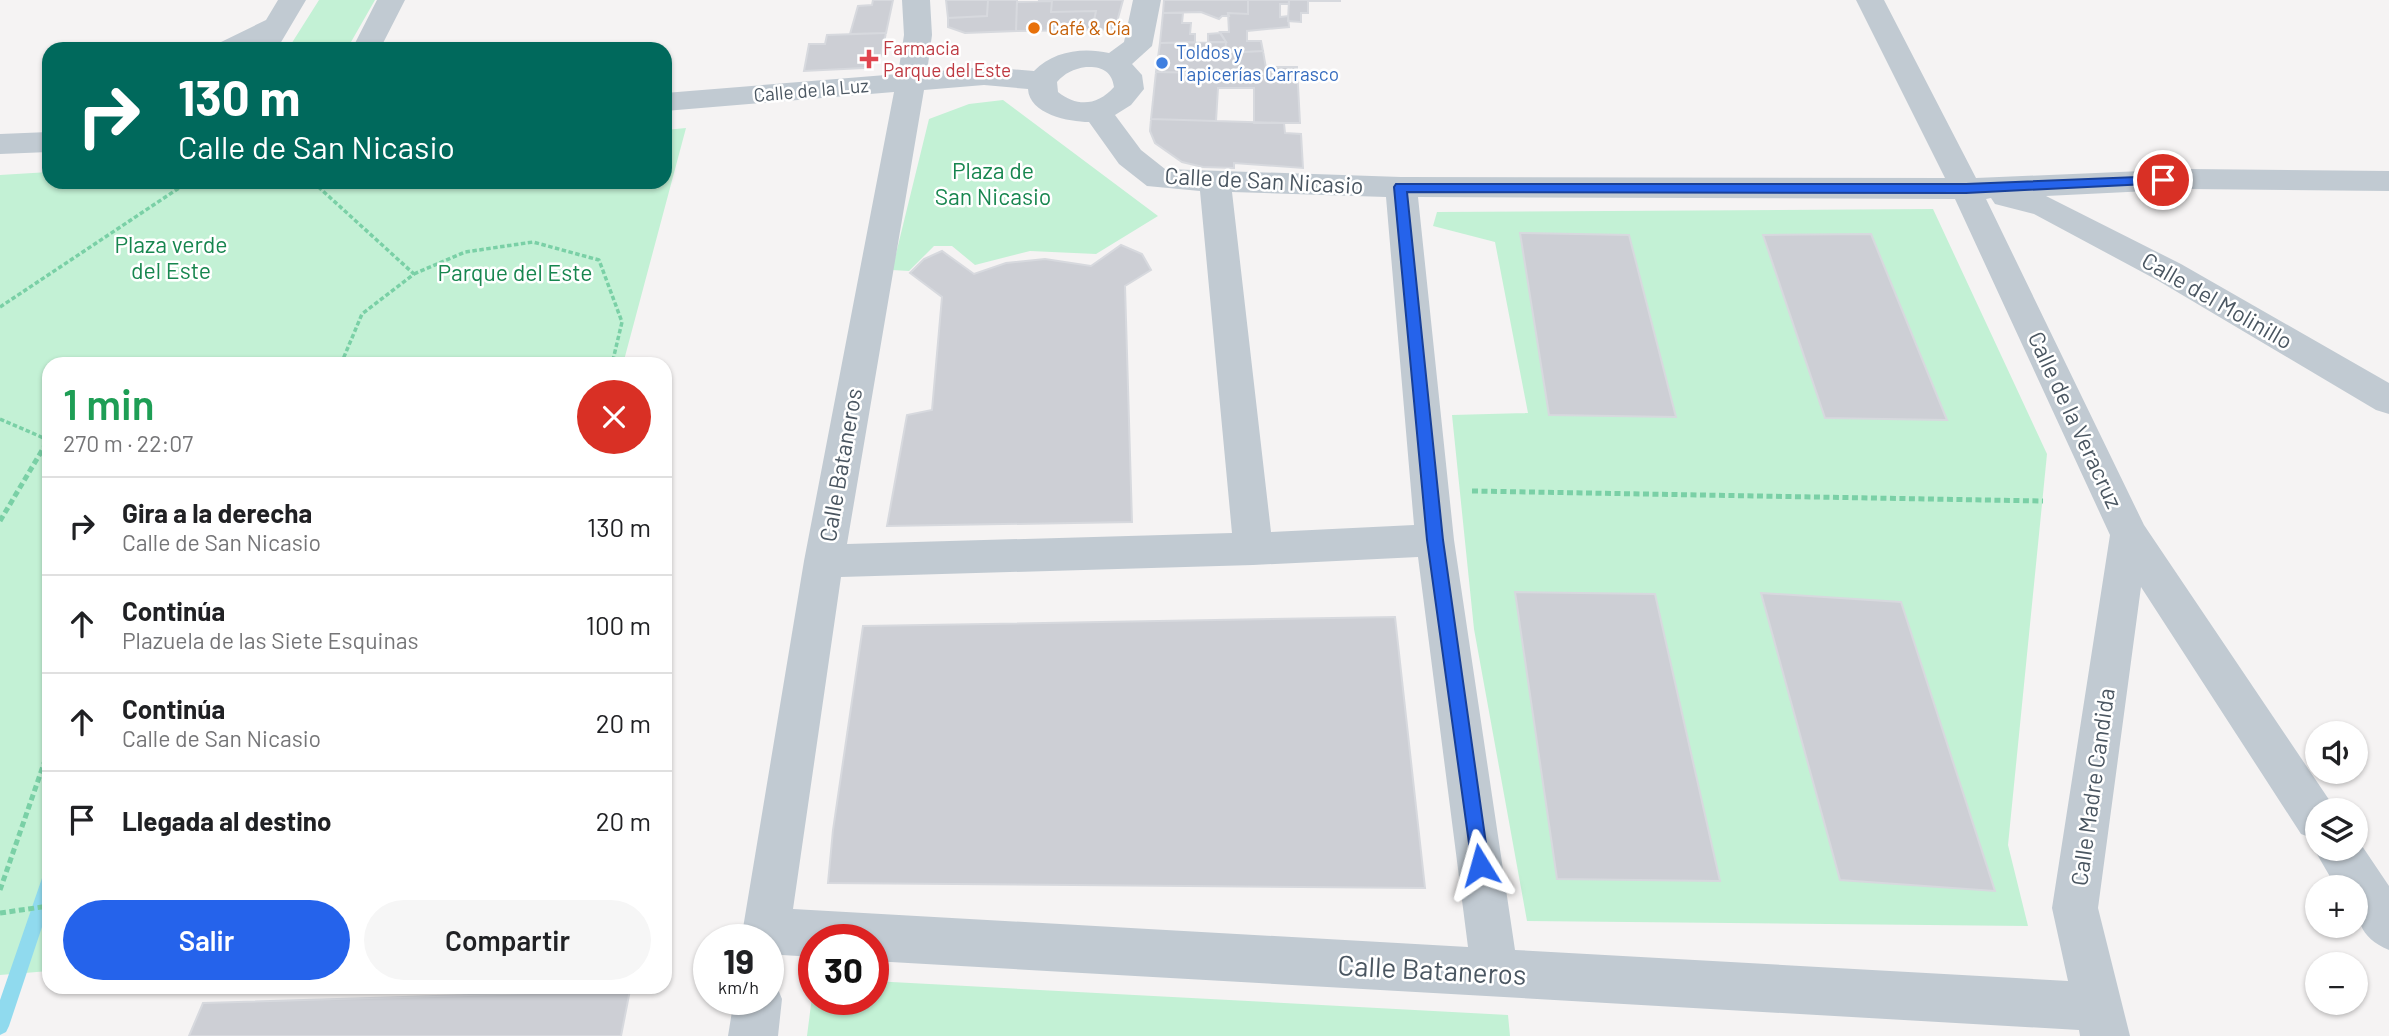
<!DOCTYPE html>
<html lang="es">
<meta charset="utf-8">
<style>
:root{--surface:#fff;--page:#f6f6f6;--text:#202124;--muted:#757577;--line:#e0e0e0;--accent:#2563eb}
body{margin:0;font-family:Barlow,sans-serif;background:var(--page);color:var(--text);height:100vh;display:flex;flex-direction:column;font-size:26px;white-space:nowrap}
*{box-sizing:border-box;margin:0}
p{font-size:23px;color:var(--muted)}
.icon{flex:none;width:38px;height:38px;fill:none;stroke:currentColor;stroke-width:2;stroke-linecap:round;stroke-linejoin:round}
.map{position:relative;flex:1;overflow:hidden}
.sheet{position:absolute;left:42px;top:357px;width:630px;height:637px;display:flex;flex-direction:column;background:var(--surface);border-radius:21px;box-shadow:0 2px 5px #0004}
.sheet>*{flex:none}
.top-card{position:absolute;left:42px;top:42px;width:630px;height:147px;border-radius:21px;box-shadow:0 2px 5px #0004;background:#00695c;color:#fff;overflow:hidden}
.controls{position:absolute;left:2305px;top:721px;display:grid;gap:14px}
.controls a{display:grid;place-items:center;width:63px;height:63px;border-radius:50%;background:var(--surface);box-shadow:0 2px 5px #0004;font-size:35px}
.speed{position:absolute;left:693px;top:924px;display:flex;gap:14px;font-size:35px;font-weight:700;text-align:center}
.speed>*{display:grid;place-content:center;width:91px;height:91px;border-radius:50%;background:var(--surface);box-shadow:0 2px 5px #0004;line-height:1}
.speed small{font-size:18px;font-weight:400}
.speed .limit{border:10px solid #d22;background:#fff;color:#111}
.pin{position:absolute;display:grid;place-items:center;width:60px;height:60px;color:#fff;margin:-30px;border:4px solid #fff;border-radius:50%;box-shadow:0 2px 7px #0007}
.me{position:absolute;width:77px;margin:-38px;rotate:352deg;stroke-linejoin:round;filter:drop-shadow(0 0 5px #0008)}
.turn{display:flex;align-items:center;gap:24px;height:147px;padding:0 21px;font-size:32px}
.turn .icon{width:91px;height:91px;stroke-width:2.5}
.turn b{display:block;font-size:49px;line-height:60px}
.round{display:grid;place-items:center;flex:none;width:74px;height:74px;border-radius:37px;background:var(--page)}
.head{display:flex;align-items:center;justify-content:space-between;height:119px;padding:0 21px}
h1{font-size:42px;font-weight:600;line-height:52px;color:#1e9e55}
.button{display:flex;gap:14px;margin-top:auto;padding:14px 21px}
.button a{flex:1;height:80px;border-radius:42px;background:var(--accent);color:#fff;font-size:28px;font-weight:600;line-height:80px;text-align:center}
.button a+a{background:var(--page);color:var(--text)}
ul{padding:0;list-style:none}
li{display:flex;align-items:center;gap:21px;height:98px;padding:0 21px;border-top:2px solid var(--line)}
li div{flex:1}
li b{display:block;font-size:26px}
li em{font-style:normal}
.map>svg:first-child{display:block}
.green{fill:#c3f1d5;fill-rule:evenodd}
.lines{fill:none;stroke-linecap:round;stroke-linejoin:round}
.stream{fill:#90daee;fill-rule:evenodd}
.building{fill:#cdcfd5;stroke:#d7d9de;stroke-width:2}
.path-far1{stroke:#7ad0a6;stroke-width:3.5;stroke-dasharray:4.5 2.5;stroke-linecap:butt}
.path{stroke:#7ad0a6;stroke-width:5;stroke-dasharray:6 3.5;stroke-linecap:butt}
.street{fill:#c1cad2;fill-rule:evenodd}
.route{fill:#2563eb;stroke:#184099;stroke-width:2}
.food-dot{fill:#e8710a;stroke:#fff;stroke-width:2.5}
.health-dot{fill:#e0444e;stroke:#fff;stroke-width:2.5}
.shop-dot{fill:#3f7fe0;stroke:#fff;stroke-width:2.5}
.labels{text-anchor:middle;stroke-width:5;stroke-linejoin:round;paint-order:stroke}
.far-food-label{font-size:19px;fill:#c56008;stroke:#fff;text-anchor:start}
.far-health-label{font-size:19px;fill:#be3a42;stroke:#fff;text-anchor:start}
.far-shop-label{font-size:19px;fill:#366cbe;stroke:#fff;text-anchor:start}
.far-street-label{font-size:19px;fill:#4a5661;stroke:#fff}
.park-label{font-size:23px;fill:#17864f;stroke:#fff}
.street-label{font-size:23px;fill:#4a5661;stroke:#fff}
.near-street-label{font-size:28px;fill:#4a5661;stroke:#fff}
</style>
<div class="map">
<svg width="2389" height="1036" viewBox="0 0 2389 1036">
<rect width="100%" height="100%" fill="#f5f3f3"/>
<path class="green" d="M319 0H375L347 49H288Z
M1003 100 1158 216 1096 254 1030 251 975 265 952 246H934L909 271 892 270 929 119 969 104Z
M686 128 623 364H49V971L0 975V175L49 172V182H665V130Z
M1933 209 2047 454 2008 845 2028 926 1527 921 1474 629 1452 415 1528 413 1495 242 1433 226 1437 212ZM1520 234 1629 235 1676 417 1550 415ZM1871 235 1947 420 1825 418 1763 236ZM1762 594 1901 602 1994 891 1840 880Z
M814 981V999H873V981L1508 1015 1510 1036H807Z"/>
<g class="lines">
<path class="stream" d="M49 873V906L9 1026 6 1032 0 1035V1000L41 881 43 875Z"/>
</g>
<path class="building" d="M873 0H893L886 33 850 34 858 6 872 5Z
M946 0H988L987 16 948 18Z
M988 0H1017L1016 31 965 33 948 27V18L987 16Z
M1038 0H1123L1115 29 1092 30 1096 11 1051 12 1052 1Z
M1164 0H1248V14L1228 13 1229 16H1222L1219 19 1201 12 1163 13Z
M1248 0H1289V4H1280V17L1288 16 1289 27 1247 31V41H1261L1263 51 1225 53 1226 42 1220 32H1229L1228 13 1248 14Z
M1289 0H1340V1H1308V13H1301V22L1288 21Z
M1052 1 1051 12 1096 11 1092 30 1016 31 1017 2Z
M1163 13H1183L1182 23H1191L1190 34H1195V42L1160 43Z
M886 33 880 58 864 68 804 71 809 44H825L827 35Z
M1220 33 1226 42H1208V34Z
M1226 42 1225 53 1263 51 1267 74 1156 72 1160 43Z
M1267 67H1297L1300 123H1254V88H1218L1216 121 1151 119 1156 72 1267 74Z
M1151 119 1284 123 1285 133 1301 134 1303 168 1234 163V168L1203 167 1182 162 1155 143 1150 131Z
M1520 233 1629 235 1676 417 1549 415Z
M1871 234 1947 420 1825 418 1763 235Z
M1121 245 1142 254 1151 270 1125 286 1132 522 887 526 907 415 932 410 942 297 910 273 924 259 942 251 974 274 1006 263 1045 259 1091 266Z
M1515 592 1655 594 1720 881 1557 879Z
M1761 593 1901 602 1995 891 1840 880Z
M1395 617 1425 888 828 883 833 830 863 626Z
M630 990 621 1036H189L203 1003Z"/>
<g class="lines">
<path class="path-far1" d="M313 182 414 274 362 314 341 364
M414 274 465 252 533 242 599 260 622 322 612 364
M0 307 188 182
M0 419 46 439
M46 444 49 438"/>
<path class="path" d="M1472 491 2043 501
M0 521 47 442
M0 890 49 749
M0 913 49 906"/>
<path class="street" d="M278 0H306L277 49H215L219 43 266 20Z
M377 0H405L380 49H352Z
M902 0H930L932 35 927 72 984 67 1034 71C1053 51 1083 47 1109 53L1124 42 1133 0H1161L1152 46 1132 64 1142 75 1144 89 1131 105 1115 115 1141 150 1165 169 1401 177 1945 178 1856 0H1884L1976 178 2189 169 2389 171V191L2189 189 2046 196 2181 264 2389 383V414L2376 410 2157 280 2034 214 1995 204 1991 198 1986 199 2144 525 2336 810H2317V840L2301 834 2141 587 2098 908 2130 1036H2080L2079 1030 873 961V940H814V957L782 955 768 962V940H741L804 561 894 92 665 111V93L898 74 904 35ZM1086 67C1101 66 1112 71 1114 87 1097 106 1077 107 1058 92L1057 82C1065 73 1073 69 1086 67ZM984 85 1028 89C1029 114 1069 122 1089 122L1119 164 1147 186 1200 191 1232 533 847 544 924 90ZM1232 192 1386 197 1414 525 1271 532ZM1418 197 1955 199 2110 535 2052 908 2068 981 1515 950 1454 540ZM1418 557 1468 947 793 909 841 577 1253 565Z
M49 132V152L0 154V134Z
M2356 837 2389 886V950C2358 937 2356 918 2356 887H2336L2314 849 2317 843V849H2356Z
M768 979 775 982 782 999 778 1036H728L734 999H768Z"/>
</g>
<path class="route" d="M2163 176 2167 177V183L1966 193 1407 192 1443 540 1489 865 1487 872 1480 875 1473 872 1427 540 1394 187 1396 184H1966Z"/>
<circle class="food-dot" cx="1034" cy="28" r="7"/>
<path class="health-dot" d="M865.5 48.5h7v7h7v7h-7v7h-7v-7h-7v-7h7z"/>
<circle class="shop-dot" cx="1162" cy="63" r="7"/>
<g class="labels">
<g class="far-food-label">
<text x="1048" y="35">Café &amp; Cía</text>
</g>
<g class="far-health-label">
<text x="883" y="55">Farmacia<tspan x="883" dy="22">Parque del Este</tspan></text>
</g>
<g class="far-shop-label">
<text x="1176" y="59">Toldos y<tspan x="1176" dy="22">Tapicerías Carrasco</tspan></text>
</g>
<g class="far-street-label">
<text transform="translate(811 90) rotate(-5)" y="7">Calle de la Luz</text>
</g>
<g class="park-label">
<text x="993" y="179">Plaza de<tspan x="993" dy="26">San Nicasio</tspan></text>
<text x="171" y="253">Plaza verde<tspan x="171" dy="26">del Este</tspan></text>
<text x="515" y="281">Parque del Este</text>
</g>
<g class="street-label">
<text transform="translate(1264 181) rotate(3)" y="8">Calle de San Nicasio</text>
<text transform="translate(2217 301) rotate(30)" y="8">Calle del Molinillo</text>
<text transform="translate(2075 420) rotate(65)" y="8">Calle de la Veracruz</text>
<text transform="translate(841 465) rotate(-80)" y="8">Calle Bataneros</text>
<text transform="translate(2093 787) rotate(-82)" y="8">Calle Madre Candida</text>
</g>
<g class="near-street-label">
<text transform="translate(1432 970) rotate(3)" y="10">Calle Bataneros</text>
</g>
</g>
</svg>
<div class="controls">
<a><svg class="icon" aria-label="sound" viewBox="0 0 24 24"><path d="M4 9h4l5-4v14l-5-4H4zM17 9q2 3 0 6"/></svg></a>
<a><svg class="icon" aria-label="layers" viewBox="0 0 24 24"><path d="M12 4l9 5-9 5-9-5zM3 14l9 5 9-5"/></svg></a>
<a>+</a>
<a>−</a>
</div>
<div class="speed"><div>19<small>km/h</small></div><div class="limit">30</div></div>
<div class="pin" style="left:2163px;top:180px;background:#d93025"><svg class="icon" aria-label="arrive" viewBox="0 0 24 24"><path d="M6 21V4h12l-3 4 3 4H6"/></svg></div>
<svg class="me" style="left:1480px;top:865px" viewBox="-20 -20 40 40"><path d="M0-17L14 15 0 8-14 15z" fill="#2563eb" stroke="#fff" stroke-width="4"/></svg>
<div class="top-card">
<div class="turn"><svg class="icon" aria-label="right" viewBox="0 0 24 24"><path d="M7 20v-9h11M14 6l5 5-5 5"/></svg><div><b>130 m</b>Calle de San Nicasio</div></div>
</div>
<section class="sheet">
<div class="head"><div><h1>1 min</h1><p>270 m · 22:07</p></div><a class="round" style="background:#d93025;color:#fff"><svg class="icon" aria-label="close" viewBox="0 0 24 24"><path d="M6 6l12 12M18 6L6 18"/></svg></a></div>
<ul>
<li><svg class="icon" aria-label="right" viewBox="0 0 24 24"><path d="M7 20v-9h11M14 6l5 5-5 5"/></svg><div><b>Gira a la derecha</b><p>Calle de San Nicasio</p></div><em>130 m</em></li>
<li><svg class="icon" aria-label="ahead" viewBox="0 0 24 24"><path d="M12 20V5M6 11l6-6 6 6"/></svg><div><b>Continúa</b><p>Plazuela de las Siete Esquinas</p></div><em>100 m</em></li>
<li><svg class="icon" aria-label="ahead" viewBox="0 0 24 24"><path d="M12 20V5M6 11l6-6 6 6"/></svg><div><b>Continúa</b><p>Calle de San Nicasio</p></div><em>20 m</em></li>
<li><svg class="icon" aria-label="arrive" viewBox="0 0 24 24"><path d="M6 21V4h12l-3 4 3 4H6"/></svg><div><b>Llegada al destino</b></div><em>20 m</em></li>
</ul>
<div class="button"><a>Salir</a><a>Compartir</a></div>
</section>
</div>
